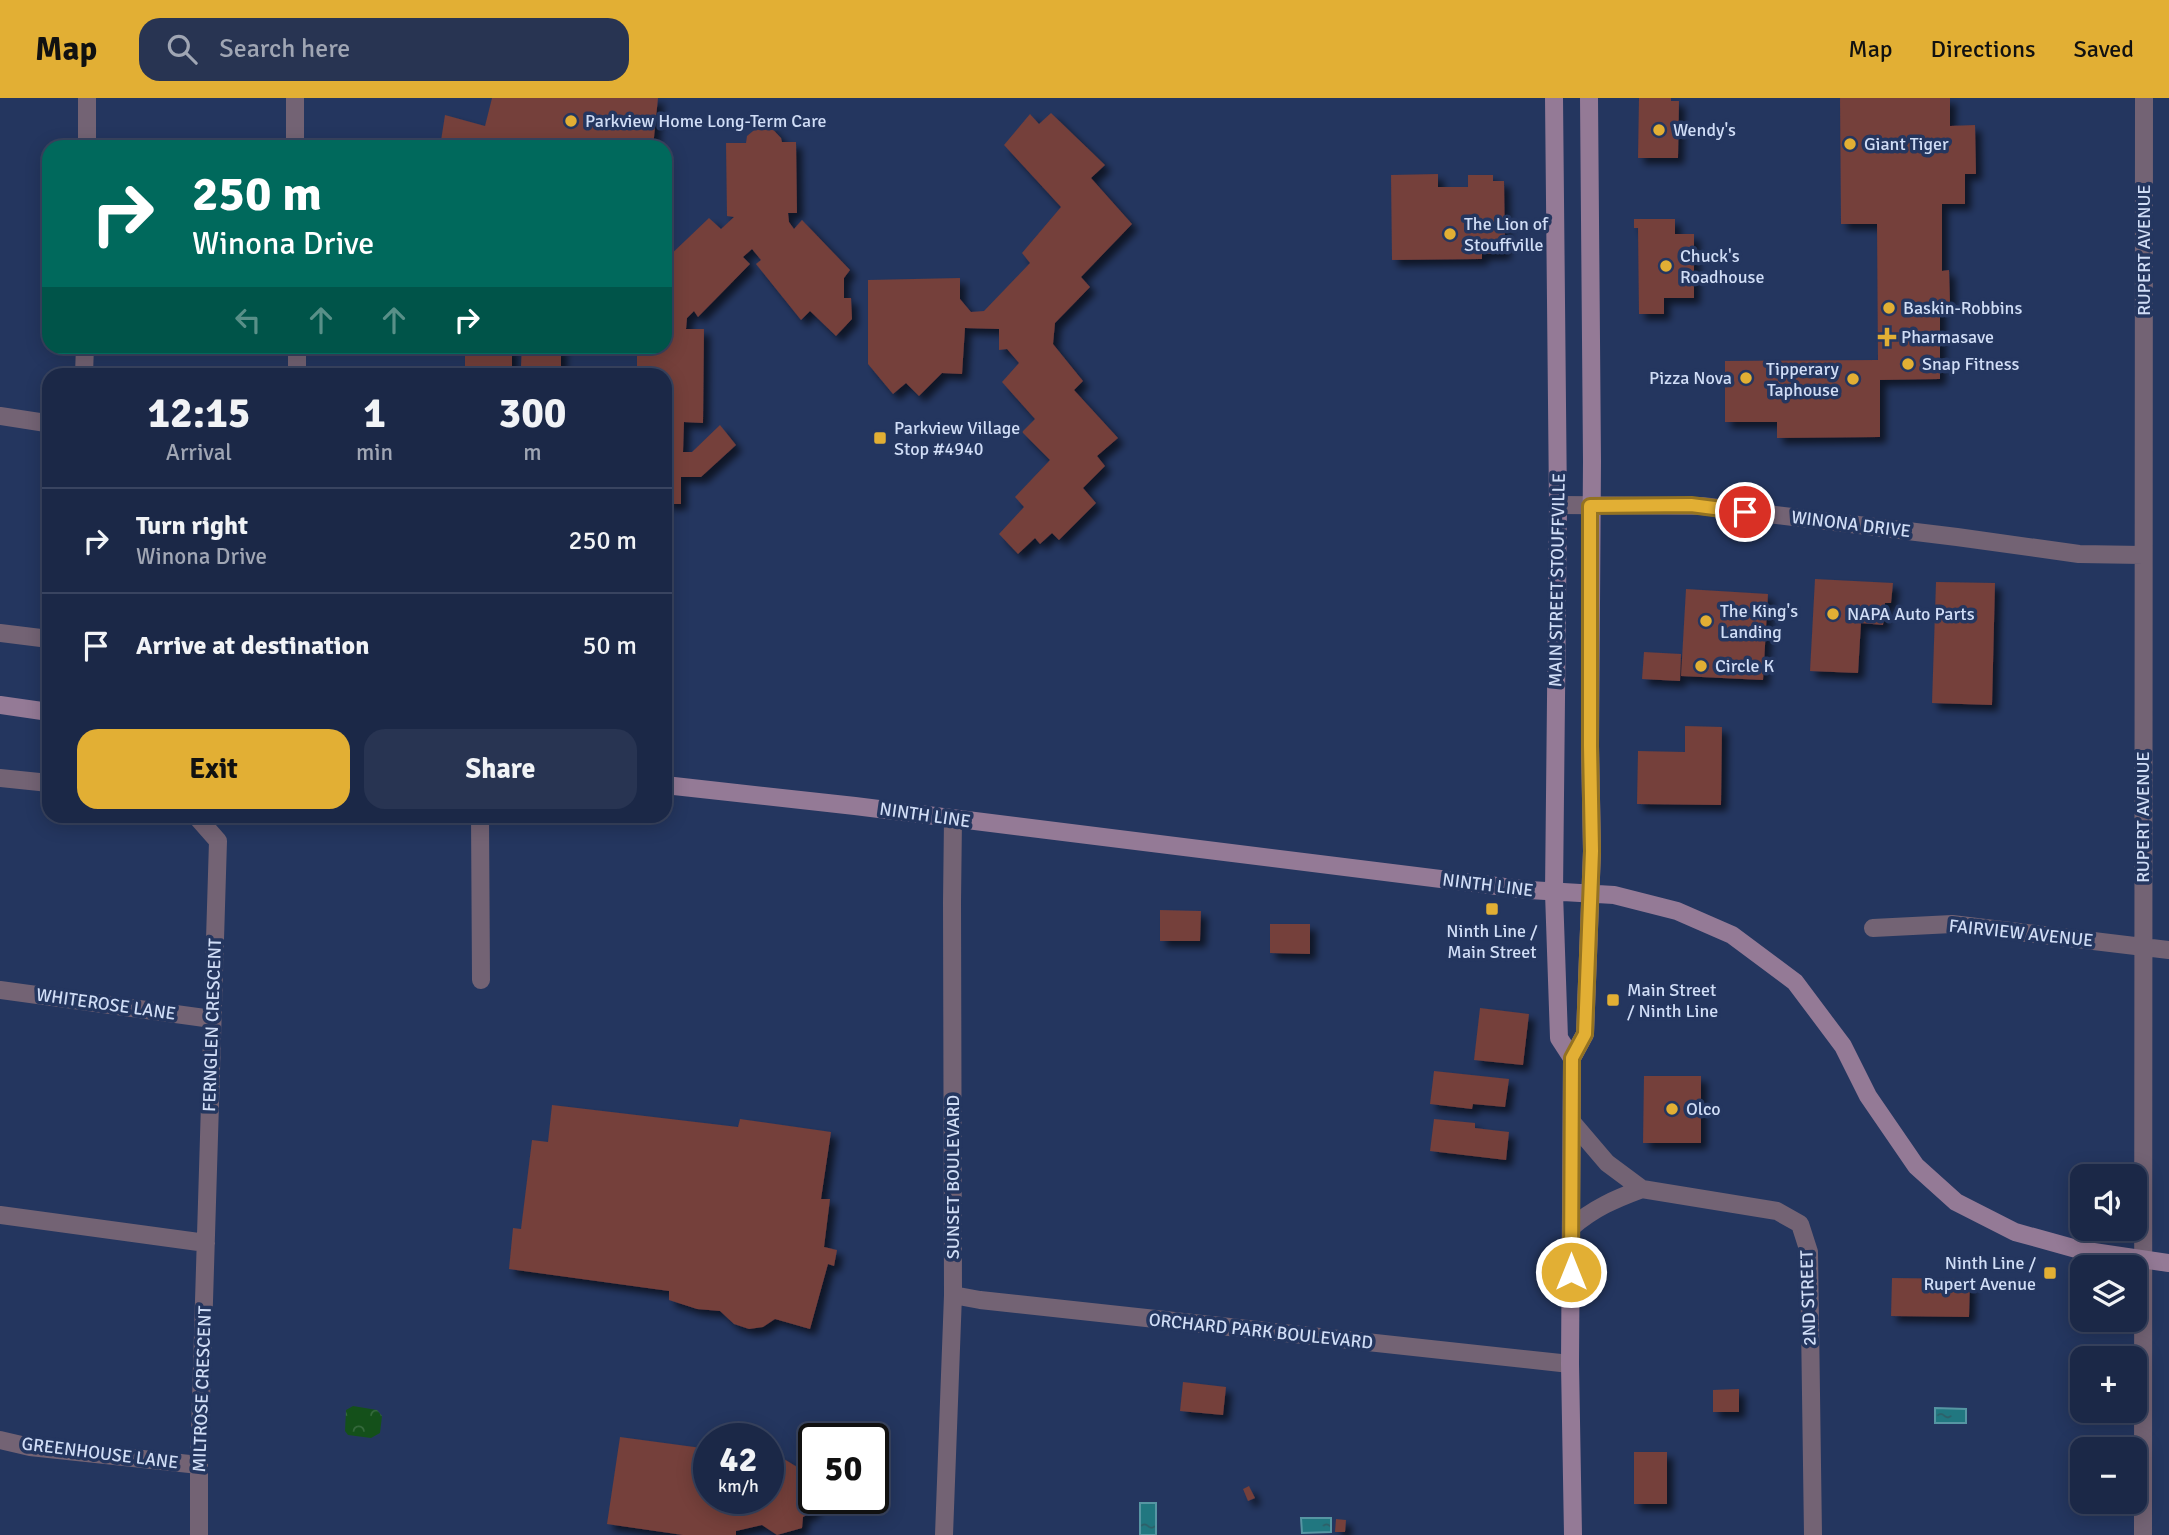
<!DOCTYPE html>
<meta charset="utf-8">
<style>
:root{--surface:#1b2847;--page:#283452;--text:#f1f3f6;--muted:#a0a6b4;--line:#394460;--accent:#e2af34}
body{margin:0;font-family:Signika,sans-serif;background:var(--page);color:var(--text);height:100vh;display:flex;flex-direction:column;font-size:26px;white-space:nowrap}
*{box-sizing:border-box;margin:0}
p{font-size:23px;color:var(--muted)}
.icon{flex:none;width:38px;height:38px;fill:none;stroke:currentColor;stroke-width:2;stroke-linecap:round;stroke-linejoin:round}
.map{position:relative;flex:1;overflow:hidden}
.drawer{position:absolute;left:42px;top:270px;width:630px;height:455px;display:flex;flex-direction:column;background:var(--surface);border-radius:21px;box-shadow:0 4px 18px #0003,0 0 0 2px var(--line)}
.drawer>*{flex:none}
.hud{position:absolute;left:42px;top:42px;width:630px;height:214px;border-radius:21px;box-shadow:0 4px 18px #0003,0 0 0 2px var(--line);background:#00695c;color:#fff;overflow:hidden}
.fabs{position:absolute;left:2070px;top:1066px;display:grid;gap:14px}
.fabs a{display:grid;place-items:center;width:77px;height:77px;border-radius:14px;background:var(--surface);box-shadow:0 4px 18px #0003,0 0 0 2px var(--line);font-size:35px}
.speed{position:absolute;left:693px;top:1325px;display:flex;gap:14px;font-size:35px;font-weight:700;text-align:center}
.speed>*{display:grid;place-content:center;width:91px;height:91px;border-radius:50%;background:var(--surface);box-shadow:0 4px 18px #0003,0 0 0 2px var(--line);line-height:1}
.speed small{font-size:18px;font-weight:400}
.speed .limit{border:4px solid #111;border-radius:10px;background:#fff;color:#111}
.pin{position:absolute;display:grid;place-items:center;width:60px;height:60px;color:#fff;margin:-30px;border:4px solid #fff;border-radius:50%;box-shadow:0 2px 7px #0007}
.me{position:absolute;width:77px;margin:-38px;rotate:0deg;stroke-linejoin:round;filter:drop-shadow(0 0 5px #0008)}
.turn{display:flex;align-items:center;gap:24px;height:147px;padding:0 35px;font-size:32px}
.turn .icon{width:91px;height:91px;stroke-width:2.5}
.turn b{display:block;font-size:49px;line-height:60px}
.lanes{display:flex;align-items:center;height:66px;padding:0 35px;background:#0003;justify-content:center;gap:35px;direction:ltr}
.lanes .off{opacity:.35}
.eta{display:flex;justify-content:space-evenly;align-items:center;height:119px;text-align:center}
.eta b{font-size:42px;font-weight:700;line-height:49px}
.action{display:flex;gap:14px;margin-top:auto;padding:14px 35px}
.action a{flex:1;height:80px;border-radius:21px;background:var(--accent);color:#111;font-size:28px;font-weight:700;line-height:80px;text-align:center}
.action a+a{background:var(--page);color:var(--text)}
ul{padding:0;list-style:none}
li{display:flex;align-items:center;gap:21px;height:105px;padding:0 35px;border-top:2px solid var(--line)}
li div{flex:1}
li b{display:block;font-size:26px}
li em{font-style:normal}
header{display:flex;align-items:center;gap:42px;box-sizing:border-box;height:98px;padding:0 35px;background:var(--accent);color:#111}
header strong{font-size:33px}
nav{display:flex;gap:38px;margin-inline-start:auto;font-size:24px}
.search{width:490px;height:63px;background:var(--page);display:flex;align-items:center;gap:18px;box-sizing:border-box;padding:0 24px;border-radius:21px;color:var(--muted);font-size:26px}
.map>svg:first-child{display:block}
.park{fill:url(#park-crowns)}
.water{fill:url(#water-ripples);stroke:#5696a3;stroke-width:2}
.building{fill:#743f3b;filter:url(#shadow)}
.lines{fill:none;stroke-linecap:round;stroke-linejoin:round}
.street{stroke:#736374;stroke-width:18}
.secondary{stroke:#947a96;stroke-width:18}
.route-casing{stroke:#937222;stroke-width:18}
.route{stroke:#e2af34;stroke-width:12}
.poi-dot{fill:#e2af34;stroke:#24365f;stroke-width:2.5}
.labels{text-anchor:middle;stroke-width:7;stroke-linejoin:round;paint-order:stroke}
.poi-label{font-size:18px;fill:#d0ddf6;stroke:#24365f;text-anchor:start}
.street-label{font-size:18px;fill:#d0ddf6;stroke:#24365f}
</style>
<header>
<strong>Map</strong>
<div class="search"><svg class="icon" aria-label="search" viewBox="0 0 24 24"><circle cx="10" cy="10" r="6"/><path d="M15 15l6 6"/></svg>Search here</div>
<nav><a>Map</a><a>Directions</a><a>Saved</a></nav>
</header>
<div class="map">
<svg width="2169" height="1437" viewBox="0 0 2169 1437">
<defs>
<pattern id="park-crowns" width="20" height="18" patternUnits="userSpaceOnUse" patternTransform="scale(1.75)"><rect width="20" height="18" fill="#14501a"/><path d="M2 6a3 3 0 1 1 6 0M12 15a3 3 0 1 1 6 0" fill="none" stroke="#35693c"/></pattern>
<pattern id="water-ripples" width="26" height="14" patternUnits="userSpaceOnUse" patternTransform="scale(1.75)"><rect width="26" height="14" fill="#217780"/><path d="M2 4q2-2 4 0t4 0M15 11q2-2 4 0t4 0" fill="none" stroke="#2e5f68"/></pattern>
<filter id="shadow"><feDropShadow dx="6" dy="6" stdDeviation="3.5" flood-color="#0009"/></filter>
</defs>
<rect width="100%" height="100%" fill="#24365f"/>
<path class="park" d="M353 1308 377 1312 382 1318 380 1335 371 1340 348 1337 345 1333 346 1312Z"/>
<path class="water" d="M1935 1310 1966 1311V1325H1935Z
M1140 1405H1156V1437H1140Z
M1301 1420H1331V1434L1302 1435Z"/>
<path class="building" d="M492 0H658L653 49H440L445 17 485 28Z
M1639 0H1671V3H1679L1678 60H1638Z
M1840 0H1950V28L1975 27 1976 76H1965V106H1942V173L1949 172 1950 205H1940V281L1880 282V339L1777 340V324H1725V263L1878 262 1877 126H1841Z
M1051 15 1105 67 1091 80 1132 126 1081 179 1090 189 1055 225 1053 246 1083 283 1074 292 1118 340 1097 358 1105 368 1083 390 1096 405 1059 442 1052 435 1040 446 1035 440 1018 456 999 436 1024 409 1015 399 1050 362 1022 334 1035 321 1002 284 1019 265 1007 251 999 252V231L965 230 962 276 942 275 919 298 906 285 893 296 868 266V182L960 180V201L971 214 984 213 1030 165 1022 155 1061 109 1004 47 1030 16 1039 26Z
M765 23 781 40 782 44H796L797 115H788L789 124 794 131 802 122 850 172 844 180V200H851L852 221 836 238 810 213 801 222 756 166 761 162 752 151 743 159 750 166 698 219 694 213 687 220 686 231H704L703 325 684 324 683 354H692L720 327 736 347 701 379H681V406H665V276H637V248H665V162L709 120 721 131 734 119 727 118 726 45H746L747 38Z
M1438 76V89H1468V77H1493V83H1504L1505 155 1482 156V161L1392 162 1391 77Z
M1634 121H1675V136H1694V200H1664V216H1639L1638 130H1634Z
M465 248H512V276H465Z
M522 248H561V270L521 268Z
M1815 481 1893 485 1891 505H1885L1883 527 1861 525 1858 575 1810 573Z
M1936 484 1995 485 1992 607 1932 605Z
M1686 491 1768 496 1763 582 1681 578Z
M1644 554 1681 556 1680 583 1642 581Z
M1685 628 1722 629 1721 707 1637 706 1638 653 1685 654Z
M1160 812 1201 813 1200 843H1160Z
M1270 826H1310V856L1270 855Z
M1480 910 1529 916 1523 967 1474 962Z
M1434 973 1509 981 1505 1009 1473 1006 1472 1011 1430 1006Z
M1644 978H1701V1045H1643Z
M552 1007 738 1029 740 1021 831 1034 821 1101H830L824 1149 837 1152 834 1168 828 1166 810 1231 775 1221 763 1229 749 1231 734 1226 720 1213 697 1211 669 1202V1193L509 1171 513 1130 521 1131 532 1042 548 1044Z
M1434 1021 1475 1025V1030L1509 1034 1506 1062 1430 1053Z
M1892 1180 1970 1181 1969 1219 1891 1218Z
M1183 1284 1226 1289 1223 1317 1180 1313Z
M1739 1291V1314H1713V1292Z
M620 1339 709 1351V1400H768V1359L784 1361 812 1378 811 1386 814 1388V1400H816L814 1413 803 1419 802 1430 777 1437 762 1427 736 1433V1437H683L607 1426Z
M1634 1354H1667V1406H1634Z
M1249 1388 1255 1400 1248 1403 1243 1391Z
M1336 1421 1346 1422 1345 1434H1335Z"/>
<g class="lines">
<path class="street" d="M295 0V49
M87 49V0
M297 248V276
M84 276 85 248
M0 318 46 325 49 324
M1558 407 1702 408 1957 439 2079 456 2143 457
M0 535 49 541
M0 680 49 685
M196 718 218 743 199 1367V1437
M480 718 481 882
M1873 830 1952 826 2169 852
M0 892 212 921
M1572 1024 1607 1065 1642 1091 1777 1113 1800 1126 1809 1154 1813 1437
M0 1117 206 1145
M1572 1129C1594 1110 1615 1101 1642 1091
M953 1197 980 1202 1570 1266
M0 1342 30 1349 199 1367
M944 1437 953 1197 952 804 953 721
M2143 1437 2144 0"/>
<path class="secondary" d="M1554 0 1558 407 1554 795 1559 940 1572 960
M0 607 49 614
M665 687 855 708 1529 792 1614 797 1677 813 1732 837 1795 884 1843 948 1868 998 1916 1068 1956 1104 2015 1134 2080 1152 2169 1165
M1573 1437 1570 1266 1572 960 1585 936 1592 753 1590 648 1592 363 1589 0"/>
</g>
<g class="lines">
<g class="route-casing">
<path id="route" d="M1571 1174 1572 960 1585 936 1592 753 1590 648V408L1691 407 1745 414"/>
</g>
<use href="#route" class="route"/>
</g>
<g class="poi-dot">
<circle cx="571" cy="23" r="7"/>
<circle cx="1659" cy="32" r="7"/>
<circle cx="1850" cy="46" r="7"/>
<circle cx="1450" cy="136" r="7"/>
<circle cx="1666" cy="168" r="7"/>
<circle cx="1889" cy="210" r="7"/>
<path d="M1883.5 228.5h7v7h7v7h-7v7h-7v-7h-7v-7h7z"/>
<circle cx="1908" cy="266" r="7"/>
<circle cx="1746" cy="280" r="7"/>
<circle cx="1853" cy="281" r="7"/>
<rect x="873" y="333" width="14" height="14" rx="3.5"/>
<circle cx="1833" cy="516" r="7"/>
<circle cx="1706" cy="523" r="7"/>
<circle cx="1701" cy="568" r="7"/>
<rect x="1485" y="804" width="14" height="14" rx="3.5"/>
<rect x="1606" y="895" width="14" height="14" rx="3.5"/>
<circle cx="1672" cy="1011" r="7"/>
<rect x="2043" y="1168" width="14" height="14" rx="3.5"/>
</g>
<g class="labels">
<g class="poi-label">
<text x="585" y="29">Parkview Home Long-Term Care</text>
<text x="1673" y="38">Wendy's</text>
<text x="1864" y="52">Giant Tiger</text>
<text x="1464" y="132">The Lion of<tspan x="1464" dy="21">Stouffville</tspan></text>
<text x="1680" y="164">Chuck's<tspan x="1680" dy="21">Roadhouse</tspan></text>
<text x="1903" y="216">Baskin-Robbins</text>
<text x="1901" y="245">Pharmasave</text>
<text x="1922" y="272">Snap Fitness</text>
<text x="1839" y="277" text-anchor="end">Tipperary<tspan x="1839" dy="21">Taphouse</tspan></text>
<text x="1732" y="286" text-anchor="end">Pizza Nova</text>
<text x="894" y="336">Parkview Village<tspan x="894" dy="21">Stop #4940</tspan></text>
<text x="1720" y="519">The King's<tspan x="1720" dy="21">Landing</tspan></text>
<text x="1847" y="522">NAPA Auto Parts</text>
<text x="1715" y="574">Circle K</text>
<text x="1492" y="839" text-anchor="middle">Ninth Line /<tspan x="1492" dy="21">Main Street</tspan></text>
<text x="1627" y="898">Main Street<tspan x="1627" dy="21">/ Ninth Line</tspan></text>
<text x="1686" y="1017">Olco</text>
<text x="2036" y="1171" text-anchor="end">Ninth Line /<tspan x="2036" dy="21">Rupert Avenue</tspan></text>
</g>
<g class="street-label">
<text transform="translate(2144 152) rotate(-90)" y="6">RUPERT AVENUE</text>
<text transform="translate(1851 426) rotate(7)" y="6">WINONA DRIVE</text>
<text transform="translate(1557 482) rotate(-89)" y="6">MAIN STREET STOUFFVILLE</text>
<text transform="translate(925 717) rotate(8)" y="6">NINTH LINE</text>
<text transform="translate(2143 719) rotate(-90)" y="6">RUPERT AVENUE</text>
<text transform="translate(1488 787) rotate(7)" y="6">NINTH LINE</text>
<text transform="translate(2021 835) rotate(6)" y="6">FAIRVIEW AVENUE</text>
<text transform="translate(106 906) rotate(8)" y="6">WHITEROSE LANE</text>
<text transform="translate(212 927) rotate(-88)" y="6">FERNGLEN CRESCENT</text>
<text transform="translate(953 1079) rotate(-90)" y="6">SUNSET BOULEVARD</text>
<text transform="translate(1808 1200) rotate(-92)" y="6">2ND STREET</text>
<text transform="translate(1261 1233) rotate(6)" y="6">ORCHARD PARK BOULEVARD</text>
<text transform="translate(202 1291) rotate(-88)" y="6">MILTROSE CRESCENT</text>
<text transform="translate(100 1355) rotate(7)" y="6">GREENHOUSE LANE</text>
</g>
</g>
</svg>
<div class="fabs">
<a><svg class="icon" aria-label="sound" viewBox="0 0 24 24"><path d="M4 9h4l5-4v14l-5-4H4zM17 9q2 3 0 6"/></svg></a>
<a><svg class="icon" aria-label="layers" viewBox="0 0 24 24"><path d="M12 4l9 5-9 5-9-5zM3 14l9 5 9-5"/></svg></a>
<a>+</a>
<a>−</a>
</div>
<div class="speed"><div>42<small>km/h</small></div><div class="limit">50</div></div>
<div class="pin" style="left:1745px;top:414px;background:#d93025"><svg class="icon" aria-label="arrive" viewBox="0 0 24 24"><path d="M6 21V4h12l-3 4 3 4H6"/></svg></div>
<svg class="me" style="left:1571px;top:1174px" viewBox="-20 -20 40 40"><circle r="17" fill="#e2af34" stroke="#fff" stroke-width="3"/><path d="M0-11L8 9 0 5-8 9z" fill="#fff"/></svg>
<div class="hud">
<div class="turn"><svg class="icon" aria-label="right" viewBox="0 0 24 24"><path d="M7 20v-9h11M14 6l5 5-5 5"/></svg><div><b>250 m</b>Winona Drive</div></div>
<div class="lanes"><svg class="icon off" aria-label="left" viewBox="0 0 24 24"><path d="M17 20v-9H6M10 6l-5 5 5 5"/></svg><svg class="icon off" aria-label="ahead" viewBox="0 0 24 24"><path d="M12 20V5M6 11l6-6 6 6"/></svg><svg class="icon off" aria-label="ahead" viewBox="0 0 24 24"><path d="M12 20V5M6 11l6-6 6 6"/></svg><svg class="icon" aria-label="right" viewBox="0 0 24 24"><path d="M7 20v-9h11M14 6l5 5-5 5"/></svg></div>
</div>
<section class="drawer">
<div class="eta">
<div><b>12:15</b><p>Arrival</p></div>
<div><b>1</b><p>min</p></div>
<div><b>300</b><p>m</p></div>
</div>
<ul>
<li><svg class="icon" aria-label="right" viewBox="0 0 24 24"><path d="M7 20v-9h11M14 6l5 5-5 5"/></svg><div><b>Turn right</b><p>Winona Drive</p></div><em>250 m</em></li>
<li><svg class="icon" aria-label="arrive" viewBox="0 0 24 24"><path d="M6 21V4h12l-3 4 3 4H6"/></svg><div><b>Arrive at destination</b></div><em>50 m</em></li>
</ul>
<div class="action"><a>Exit</a><a>Share</a></div>
</section>
</div>
